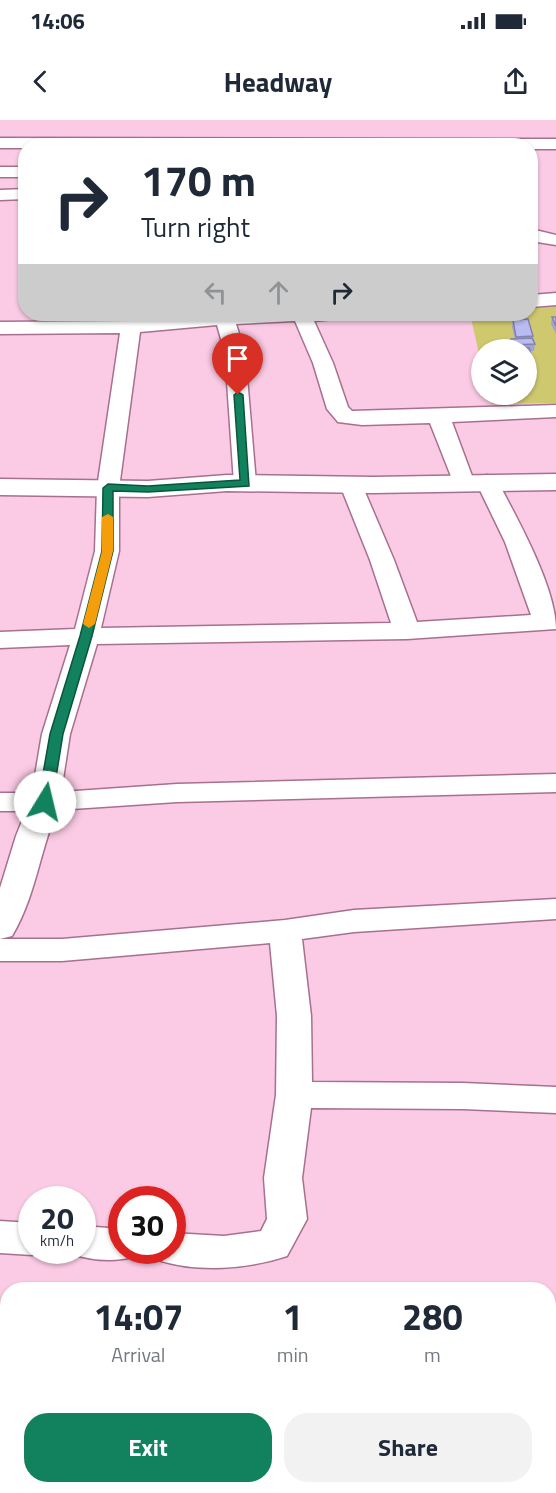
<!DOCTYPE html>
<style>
:root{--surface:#fff;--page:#f2f2f3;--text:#1f2937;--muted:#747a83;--accent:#12815e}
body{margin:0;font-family:"Titillium Web",sans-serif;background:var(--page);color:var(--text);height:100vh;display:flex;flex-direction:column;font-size:22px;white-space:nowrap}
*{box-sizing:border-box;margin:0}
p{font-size:20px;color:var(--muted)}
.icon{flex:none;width:33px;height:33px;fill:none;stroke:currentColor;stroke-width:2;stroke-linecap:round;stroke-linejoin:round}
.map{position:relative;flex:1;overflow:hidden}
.side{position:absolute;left:0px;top:1162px;width:556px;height:212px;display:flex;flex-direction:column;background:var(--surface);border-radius:24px 24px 0 0;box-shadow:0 2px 4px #0004}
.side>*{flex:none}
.top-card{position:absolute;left:18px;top:18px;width:520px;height:183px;border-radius:24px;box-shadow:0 2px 4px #0004;background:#fff;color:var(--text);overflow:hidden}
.controls{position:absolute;left:471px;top:219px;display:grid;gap:12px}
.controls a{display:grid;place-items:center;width:66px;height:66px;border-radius:50%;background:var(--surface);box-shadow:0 2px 4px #0004;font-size:30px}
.speed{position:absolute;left:18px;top:1066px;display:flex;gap:12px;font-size:30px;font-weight:700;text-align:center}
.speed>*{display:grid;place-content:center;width:78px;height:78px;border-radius:50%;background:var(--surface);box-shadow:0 2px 4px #0004;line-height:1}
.speed small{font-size:15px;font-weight:400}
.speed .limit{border:9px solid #d22;background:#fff;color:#111}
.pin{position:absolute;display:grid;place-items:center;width:51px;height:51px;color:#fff;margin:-62px -26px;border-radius:50% 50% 50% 0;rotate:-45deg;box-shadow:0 0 6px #0007}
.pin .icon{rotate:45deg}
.me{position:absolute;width:66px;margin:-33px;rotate:9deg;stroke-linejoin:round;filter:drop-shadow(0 0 4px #0008)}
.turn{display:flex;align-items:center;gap:21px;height:126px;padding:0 24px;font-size:27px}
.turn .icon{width:78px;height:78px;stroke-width:2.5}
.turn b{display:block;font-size:42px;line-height:51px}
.lanes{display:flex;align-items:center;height:57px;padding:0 24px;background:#0003;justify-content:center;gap:30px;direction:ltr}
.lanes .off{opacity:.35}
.eta{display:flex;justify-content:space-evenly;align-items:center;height:102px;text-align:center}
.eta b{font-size:36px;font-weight:700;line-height:42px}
.cta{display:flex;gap:12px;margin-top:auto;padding:12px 24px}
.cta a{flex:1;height:69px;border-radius:24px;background:var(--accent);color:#fff;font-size:24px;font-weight:700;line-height:69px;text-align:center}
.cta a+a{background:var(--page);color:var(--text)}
.status{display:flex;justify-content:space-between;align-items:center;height:42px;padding:0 30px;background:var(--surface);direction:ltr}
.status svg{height:16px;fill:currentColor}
header{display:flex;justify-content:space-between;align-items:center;height:78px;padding:0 24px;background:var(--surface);font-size:27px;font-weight:700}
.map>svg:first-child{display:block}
.green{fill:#cec86e}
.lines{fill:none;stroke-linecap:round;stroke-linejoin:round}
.minor-casing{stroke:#a7708f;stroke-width:3}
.secondary-casing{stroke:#a7708f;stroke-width:3}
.minor{fill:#fff;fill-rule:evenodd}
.secondary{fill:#fff;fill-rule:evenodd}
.wall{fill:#a1a1d2}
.building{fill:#bbbbf4;stroke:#8383ab;stroke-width:1.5}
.route{fill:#12815e;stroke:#0c543d;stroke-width:1.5}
.slow{fill:#f59e0b}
</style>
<div class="status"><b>14:06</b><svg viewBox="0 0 49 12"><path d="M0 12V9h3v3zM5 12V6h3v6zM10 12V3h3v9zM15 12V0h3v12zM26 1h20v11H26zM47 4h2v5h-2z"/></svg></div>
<header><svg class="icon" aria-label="back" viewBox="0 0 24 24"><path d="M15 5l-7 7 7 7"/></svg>Headway<svg class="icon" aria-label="share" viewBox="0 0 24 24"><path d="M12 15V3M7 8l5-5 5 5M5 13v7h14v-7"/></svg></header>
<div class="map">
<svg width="556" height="1373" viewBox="0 0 556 1373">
<rect width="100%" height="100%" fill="#fbcae4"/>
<path class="green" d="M556 186V283L491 284 489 275 526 274V230H482L481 242 470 194H531V188Z"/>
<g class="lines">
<g class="minor-casing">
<path id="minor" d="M0 18 556 19V29H531V26H26V28H0Z
M0 47H26V57H0Z
M26 69V79L0 80V70Z
M531 109 556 115V125L531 121Z
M556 173V185L531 187V175Z
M222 194H346L344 198 314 201 333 243 348 287 352 291 556 285V297L452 302 475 364 472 369 464 371 456 369 430 303 362 305 338 302 327 289 313 243 295 201 236 204 245 233 256 363 253 368 245 370 237 368 234 363 225 233 217 205 140 212 119 368V431L101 508 391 503 370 440 340 365 343 360 351 358 359 360 362 365 394 440 417 502 531 495 505 422 476 362 479 357 487 355 495 357 498 362C518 400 556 468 556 509L407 519 97 524 70 614 61 672 177 664 556 654V672L177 682 57 690C40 731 35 778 12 816L0 819V768L16 716 26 691H0V673H32L42 614 70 525 0 528V512L75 509 95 431 97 368 120 213 0 214V202L131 201Z
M556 779V799L354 812 302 819 311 896 312 962 463 963 556 967V993L463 989 311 988 302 1058 307 1099 287 1136C248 1149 198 1153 158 1140L153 1131H172V1113L224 1116 261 1111 267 1099 264 1058 276 975 277 896 270 823 62 841H0V819H62L285 800 354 790Z
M0 1101 32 1103V1131H43L32 1135 0 1133Z
M82 1106 122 1109V1131H139L136 1136C114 1143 90 1140 68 1133L67 1131H82Z
M0 1289 8 1290V1328L0 1327Z
M549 1351 556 1352V1373H482L479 1366H549Z"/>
</g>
<g class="secondary-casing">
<path id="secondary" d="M556 354V370L373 373 227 371 148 377 0 375V359L148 361 227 355 373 357Z"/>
</g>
<use href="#minor" class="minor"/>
<use href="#secondary" class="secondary"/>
</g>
<path class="wall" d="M552 197H556V214L551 204Z
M513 200 533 216 535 224 534 231H530L531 235 530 242H526V230H512L511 225V219H515L512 207Z"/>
<path class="building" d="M552 197H556V206Z
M528 199 533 216 516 217 513 200Z
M532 218 535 224 513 225 511 219Z
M529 228 531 235 526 236V230H513V229Z"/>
<path class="route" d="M238 272 243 275 249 366 148 372 113 371V431L92 516 63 614 52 682 45 686 40 685 38 682 50 614 80 516 102 431 103 368 108 364 148 366 240 360 234 275Z"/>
<path class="slow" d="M108 394 113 397V431L95 504 89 508 83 504 102 431V397Z"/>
</svg>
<div class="controls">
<a><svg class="icon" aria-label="layers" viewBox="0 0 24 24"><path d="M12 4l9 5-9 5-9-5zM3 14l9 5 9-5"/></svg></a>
</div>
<div class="speed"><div>20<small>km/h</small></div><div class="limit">30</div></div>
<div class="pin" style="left:238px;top:275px;background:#d93025"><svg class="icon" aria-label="arrive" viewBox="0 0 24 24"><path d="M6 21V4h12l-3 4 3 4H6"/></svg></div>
<svg class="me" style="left:45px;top:682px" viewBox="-20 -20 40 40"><circle r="19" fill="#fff"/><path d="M0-13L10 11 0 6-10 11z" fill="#12815e"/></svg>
<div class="top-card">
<div class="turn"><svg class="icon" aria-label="right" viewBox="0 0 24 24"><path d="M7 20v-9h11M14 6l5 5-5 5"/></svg><div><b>170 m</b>Turn right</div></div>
<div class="lanes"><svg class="icon off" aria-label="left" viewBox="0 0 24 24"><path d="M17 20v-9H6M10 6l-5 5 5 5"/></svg><svg class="icon off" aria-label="ahead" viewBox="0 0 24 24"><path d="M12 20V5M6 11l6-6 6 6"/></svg><svg class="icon" aria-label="right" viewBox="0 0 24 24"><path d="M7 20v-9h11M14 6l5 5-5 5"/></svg></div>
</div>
<section class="side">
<div class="eta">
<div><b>14:07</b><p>Arrival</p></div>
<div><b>1</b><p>min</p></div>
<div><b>280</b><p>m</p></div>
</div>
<div class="cta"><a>Exit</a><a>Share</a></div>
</section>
</div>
